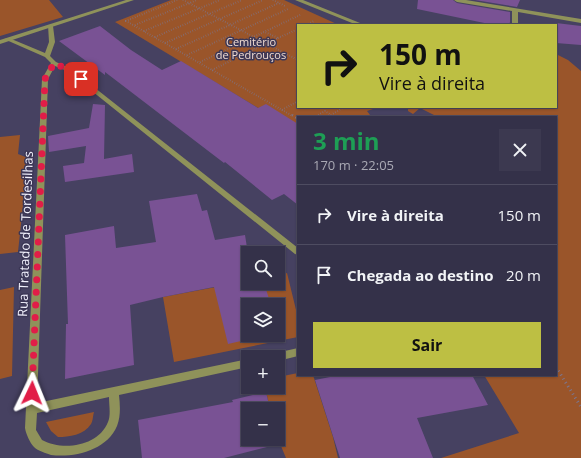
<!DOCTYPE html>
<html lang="pt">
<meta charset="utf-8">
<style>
:root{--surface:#343149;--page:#3c3950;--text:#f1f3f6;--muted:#a9a9b4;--line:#4e4c61;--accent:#bdbf43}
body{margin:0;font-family:"Open Sans",sans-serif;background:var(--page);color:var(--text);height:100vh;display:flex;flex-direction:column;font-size:15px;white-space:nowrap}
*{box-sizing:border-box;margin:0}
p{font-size:13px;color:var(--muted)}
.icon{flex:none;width:22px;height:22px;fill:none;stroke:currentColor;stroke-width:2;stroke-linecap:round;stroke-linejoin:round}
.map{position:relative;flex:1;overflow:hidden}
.panel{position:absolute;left:297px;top:116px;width:260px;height:260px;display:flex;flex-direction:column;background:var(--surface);border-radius:0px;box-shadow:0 1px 3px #0004,0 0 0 1px var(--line)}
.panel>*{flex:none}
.hud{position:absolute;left:297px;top:24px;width:260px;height:84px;border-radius:0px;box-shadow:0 1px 3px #0004,0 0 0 1px var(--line);background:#bdbf43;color:#111;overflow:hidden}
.tools{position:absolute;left:241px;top:246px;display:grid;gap:8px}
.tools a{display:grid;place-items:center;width:44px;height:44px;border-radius:0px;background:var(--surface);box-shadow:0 1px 3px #0004,0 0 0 1px var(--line);font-size:20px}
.pin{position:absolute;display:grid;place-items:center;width:34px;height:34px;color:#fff;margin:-17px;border-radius:8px;box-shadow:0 2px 6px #0006}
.me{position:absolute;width:44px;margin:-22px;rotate:2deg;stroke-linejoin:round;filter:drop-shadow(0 0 3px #0008)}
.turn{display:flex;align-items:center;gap:14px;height:84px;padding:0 16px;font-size:18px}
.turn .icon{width:52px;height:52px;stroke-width:2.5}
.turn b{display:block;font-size:28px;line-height:34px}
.round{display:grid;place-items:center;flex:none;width:42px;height:42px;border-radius:0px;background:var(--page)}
.overview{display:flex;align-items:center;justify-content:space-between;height:68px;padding:0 16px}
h1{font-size:24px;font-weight:700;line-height:30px;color:#1e9e55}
.action{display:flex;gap:8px;margin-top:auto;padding:8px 16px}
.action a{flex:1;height:46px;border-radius:0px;background:var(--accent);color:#111;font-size:16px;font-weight:700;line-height:46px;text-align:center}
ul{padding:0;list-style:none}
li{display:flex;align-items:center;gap:12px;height:60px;padding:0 16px;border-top:1px solid var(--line)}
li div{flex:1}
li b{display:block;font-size:15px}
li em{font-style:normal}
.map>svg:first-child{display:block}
.green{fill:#9a552a;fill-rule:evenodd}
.building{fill:#795294}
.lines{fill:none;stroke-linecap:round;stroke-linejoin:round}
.path-far2{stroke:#7b7791;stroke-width:2;stroke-dasharray:0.5 2;stroke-linecap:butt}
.path-far1{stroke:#7b7791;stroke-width:2.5;stroke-dasharray:1 3;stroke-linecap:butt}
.path{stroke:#7b7791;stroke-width:3;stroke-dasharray:1 3.5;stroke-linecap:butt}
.minor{fill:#8f925a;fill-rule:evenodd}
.tertiary{fill:#8f925a;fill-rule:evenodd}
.route{stroke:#e11d48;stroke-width:7;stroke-dasharray:0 12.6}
.labels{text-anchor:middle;stroke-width:3;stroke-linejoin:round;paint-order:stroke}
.far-park-label{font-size:11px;fill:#f1dcd1;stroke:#3c3756}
.street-label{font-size:13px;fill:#f2f1fd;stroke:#3c3756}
</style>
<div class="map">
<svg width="581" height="458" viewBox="0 0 581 458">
<rect width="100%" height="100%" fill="#464161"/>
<path class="green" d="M0 0H49L63 17 0 36Z
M171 0H284L339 25H298V107H379L367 111 370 115 366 117H298V132L115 22Z
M556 54 568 60 581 71V458H441L519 433 484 375H556V117H438L420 108 413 114 408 111V107H556Z
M20 135 18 154 28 158 18 252 0 254V137Z
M287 273 298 318V337L174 362 163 297 248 281V283H278V275ZM248 305H278V335H248Z
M14 287 12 376 0 379V290Z
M298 373V375H313L333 437 338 458H286L278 439V409H270L265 387H278V377Z
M94 412C93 415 93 421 91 424 84 435 69 437 58 437L51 431 46 422Z"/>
<path class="building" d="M418 0H453L457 3 510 12V22L509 25H494L417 9Z
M475 0H520L517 7Z
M556 23 581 26V45L556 43Z
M100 26 131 50 162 70 181 61 258 108 266 104 298 124V205L284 194 272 200 225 162 224 163 105 72V75L59 41Z
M93 104 105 105 104 159 132 154 134 172 65 182 63 166 84 163 86 146 49 152 48 136 89 128Z
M197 194 202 211 207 210 215 240 245 235 248 254V283H264L271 305H248V335H267L228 344 214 287 163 297 130 305 134 365 65 379 66 324H68L65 235 114 226 116 248 156 242 149 201Z
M340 375H472L488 405 417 418 433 458H340L315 380Z
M266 392 270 409H248V439H278L279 444 224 458H142L138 420 233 402 232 400Z"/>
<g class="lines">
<path class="path-far2" d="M177 0 126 21 282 110 298 101
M183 0 298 60
M273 0 285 6
M135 25 197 0
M306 25 314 21
M144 31 220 0
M155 37 242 0
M278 38 298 29
M243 42 255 49 278 38 265 32
M165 43 263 0
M176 49 279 3
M187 55 288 9
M200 62 300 15
M212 70 255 49
M352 107H357
M282 110 293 116
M316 116 325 111 331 115 344 107"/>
<path class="path-far1" d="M292 115 298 119
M315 117 318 115"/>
<path class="path" d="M556 367 581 407"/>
<path class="minor" d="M295 0H303L365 25H357Z
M454 0H466L581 19V23L518 12V25H512V11L457 2Z
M48 25 53 26 55 42 50 56 56 62 71 69 298 248V255L295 254 67 71 55 66 48 79 37 403 248 359V367L119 395C120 405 121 416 117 426 107 450 75 458 51 455 46 453 38 451 34 447 30 443 26 434 25 428L42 79 51 63 45 57 4 39 9 38 45 53 49 42ZM109 397C109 405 111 415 108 422 98 447 62 451 42 440L36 430 37 413Z
M298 348V356L278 361V357H271L273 354 276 353Z"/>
<path class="tertiary" d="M126 0H134L0 44V40Z"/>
</g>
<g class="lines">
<path class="route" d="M32 393 45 79 54 63 69 70 81 79"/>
</g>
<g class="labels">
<g class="far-park-label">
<text x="251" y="46">Cemitério<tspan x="251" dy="13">de Pedrouços</tspan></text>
</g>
<g class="street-label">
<text transform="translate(25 234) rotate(-88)" y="5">Rua Tratado de Tordesilhas</text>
</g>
</g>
</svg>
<div class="tools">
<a><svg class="icon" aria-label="search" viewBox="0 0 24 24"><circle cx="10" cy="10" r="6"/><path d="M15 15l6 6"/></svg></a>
<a><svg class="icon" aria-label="layers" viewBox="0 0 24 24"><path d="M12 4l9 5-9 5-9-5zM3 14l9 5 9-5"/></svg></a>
<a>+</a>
<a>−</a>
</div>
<div class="pin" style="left:81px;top:79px;background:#d93025"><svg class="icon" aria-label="arrive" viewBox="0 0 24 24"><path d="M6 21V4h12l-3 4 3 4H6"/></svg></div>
<svg class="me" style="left:32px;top:393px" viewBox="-20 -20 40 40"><path d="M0-17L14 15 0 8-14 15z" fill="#e11d48" stroke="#fff" stroke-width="4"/></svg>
<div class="hud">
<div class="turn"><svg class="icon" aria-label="right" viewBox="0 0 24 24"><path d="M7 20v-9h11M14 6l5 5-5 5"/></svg><div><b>150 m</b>Vire à direita</div></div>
</div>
<section class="panel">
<div class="overview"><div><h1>3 min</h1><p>170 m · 22:05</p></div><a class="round"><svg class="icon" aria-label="close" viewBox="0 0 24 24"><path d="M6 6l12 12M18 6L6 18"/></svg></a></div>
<ul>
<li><svg class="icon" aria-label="right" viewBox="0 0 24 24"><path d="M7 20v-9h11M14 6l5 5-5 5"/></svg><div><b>Vire à direita</b></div><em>150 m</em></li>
<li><svg class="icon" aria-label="arrive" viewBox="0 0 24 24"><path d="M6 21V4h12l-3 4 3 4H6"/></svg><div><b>Chegada ao destino</b></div><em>20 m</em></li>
</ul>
<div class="action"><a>Sair</a></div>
</section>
</div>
